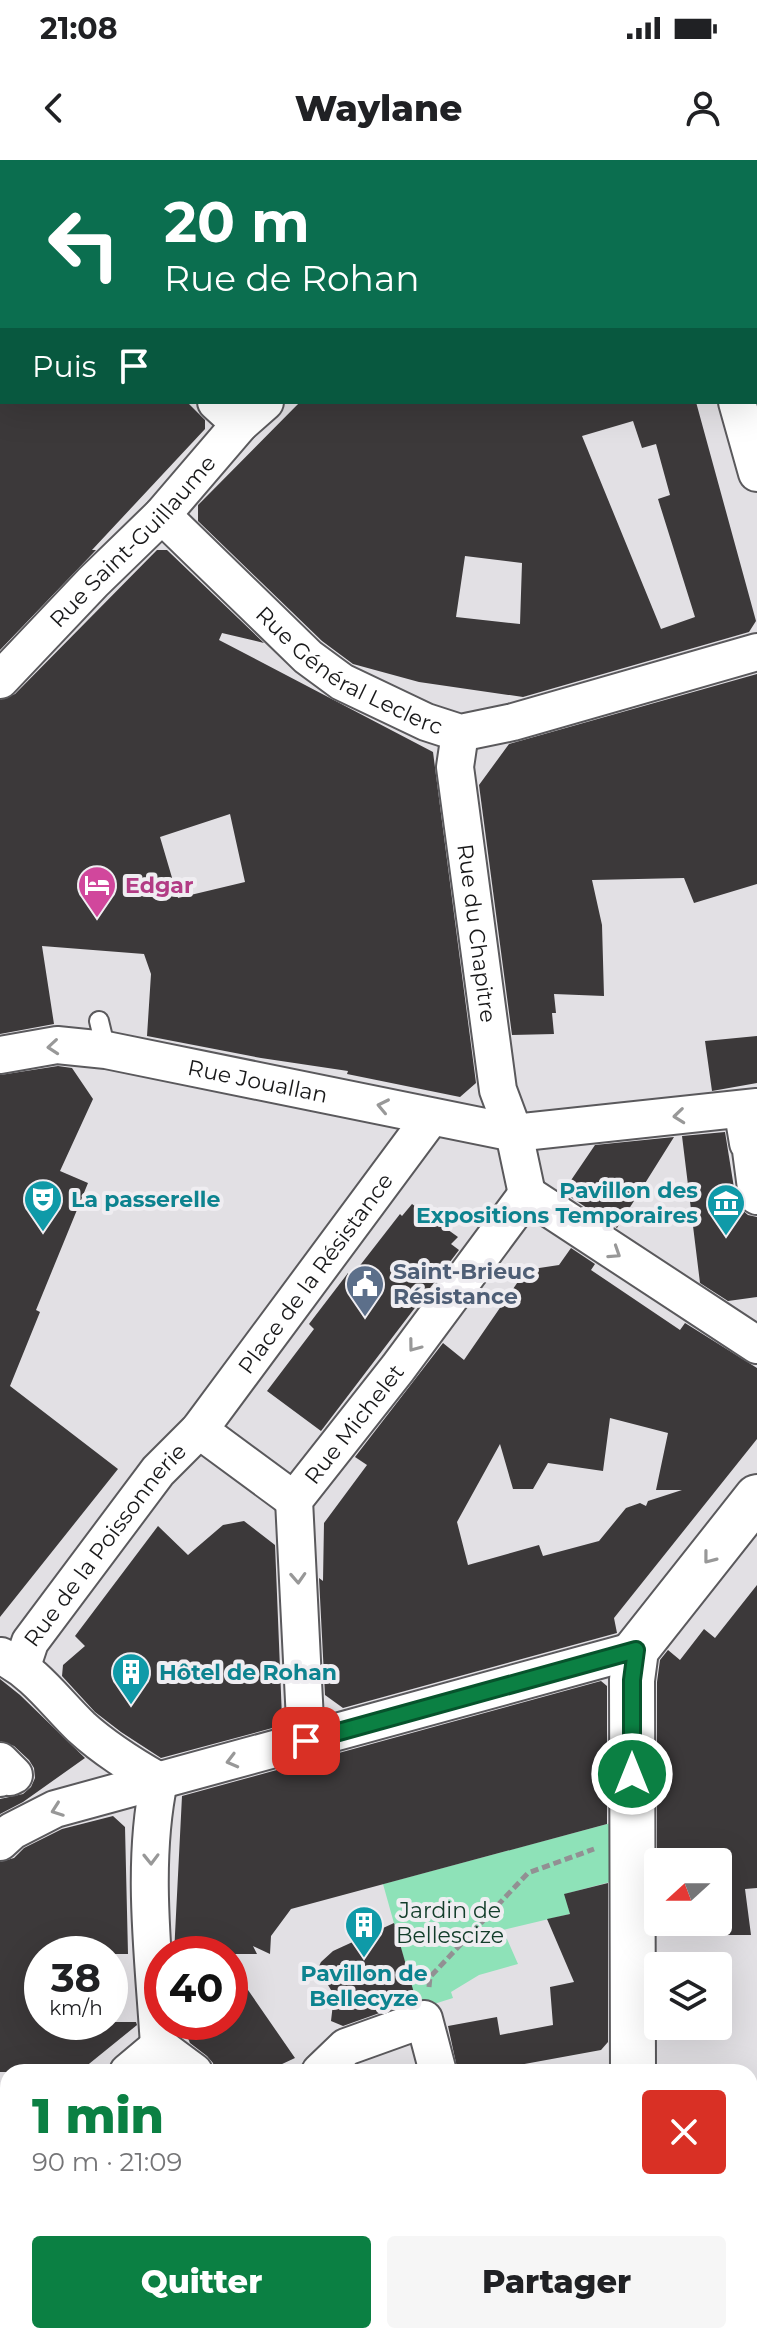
<!DOCTYPE html>
<html lang="fr">
<meta charset="utf-8">
<style>
:root{--surface:#fff;--page:#f6f6f6;--text:#202124;--muted:#757577;--accent:#0b8043}
body{margin:0;font-family:Montserrat,sans-serif;background:var(--page);color:var(--text);height:100vh;display:flex;flex-direction:column;font-size:30px;white-space:nowrap}
*{box-sizing:border-box;margin:0}
p{font-size:26px;color:var(--muted)}
.icon{flex:none;width:44px;height:44px;fill:none;stroke:currentColor;stroke-width:2;stroke-linecap:round;stroke-linejoin:round}
.map{position:relative;flex:1;overflow:hidden}
.panel{position:absolute;left:0px;top:1904px;width:758px;height:280px;display:flex;flex-direction:column;background:var(--surface);border-radius:24px 24px 0 0;box-shadow:0 8px 32px #0002}
.panel>*{flex:none}
.banner{position:absolute;left:0px;top:0px;width:758px;height:244px;box-shadow:0 8px 32px #0002;background:#0b6e4f;color:#fff;overflow:hidden}
.needle{width:52px;rotate:249deg}
.controls{position:absolute;left:644px;top:1688px;display:grid;gap:16px}
.controls a{display:grid;place-items:center;width:88px;height:88px;border-radius:8px;background:var(--surface);box-shadow:0 8px 32px #0002;font-size:40px}
.speed{position:absolute;left:24px;top:1776px;display:flex;gap:16px;font-size:40px;font-weight:700;text-align:center}
.speed>*{display:grid;place-content:center;width:104px;height:104px;border-radius:50%;background:var(--surface);box-shadow:0 8px 32px #0002;line-height:1}
.speed small{font-size:20px;font-weight:400}
.speed .limit{border:12px solid #d22;background:#fff;color:#111}
.pin{position:absolute;display:grid;place-items:center;width:68px;height:68px;color:#fff;margin:-34px;border-radius:16px;box-shadow:0 4px 12px #0006}
.me{position:absolute;width:88px;margin:-44px;rotate:0deg;stroke-linejoin:round;filter:drop-shadow(0 0 6px #0008)}
.turn{display:flex;align-items:center;gap:28px;height:168px;padding:0 32px;font-size:36px}
.turn .icon{width:104px;height:104px;stroke-width:2.5}
.turn b{display:block;font-size:56px;line-height:68px}
.then{display:flex;align-items:center;height:76px;padding:0 32px;background:#0003;gap:16px;font-size:30px}
.round{display:grid;place-items:center;flex:none;width:84px;height:84px;border-radius:8px;background:var(--page)}
.headline{display:flex;align-items:center;justify-content:space-between;height:136px;padding:0 32px}
h1{font-size:48px;font-weight:800;line-height:60px;color:var(--accent)}
.cta{display:flex;gap:16px;margin-top:auto;padding:16px 32px}
.cta a{flex:1;height:92px;border-radius:8px;background:var(--accent);color:#fff;font-size:32px;font-weight:800;line-height:92px;text-align:center}
.cta a+a{background:var(--page);color:var(--text)}
.status{display:flex;justify-content:space-between;align-items:center;height:56px;padding:0 40px;background:var(--surface);direction:ltr}
.status svg{height:22px;fill:currentColor}
header{display:flex;justify-content:space-between;align-items:center;height:104px;padding:0 32px;background:var(--surface);font-size:36px;font-weight:800}
.map>svg:first-child{display:block}
.green{fill:#8ee2b8}
.building{fill:#3c393a;fill-rule:evenodd}
.lines{fill:none;stroke-linecap:round;stroke-linejoin:round}
.lane-casing{stroke:#5a595c;stroke-width:22}
.street-casing{stroke:#5a595c;stroke-width:40}
.secondary-casing{stroke:#5a595c;stroke-width:48}
.path{stroke:#929093;stroke-width:5;stroke-dasharray:8 4;stroke-linecap:butt}
.lane{stroke:#fff;stroke-width:18}
.street{stroke:#fff;stroke-width:36}
.secondary{stroke:#fff;stroke-width:44}
.oneway{stroke:#989898}
.route-casing{stroke:#07532c;stroke-width:20}
.route{stroke:#0b8043;stroke-width:14}
.labels{text-anchor:middle;stroke-width:8;stroke-linejoin:round;paint-order:stroke}
.street-label{font-size:22px;fill:#19191a;stroke:#efedf1}
.hotel-label{font-size:22px;font-weight:bold;fill:#b23c85;stroke:#efedf1;text-anchor:start}
.culture-label{font-size:22px;font-weight:bold;fill:#0d838f;stroke:#efedf1;text-anchor:start}
.service-label{font-size:22px;font-weight:bold;fill:#4e5e75;stroke:#efedf1;text-anchor:start}
.park-label{font-size:22px;fill:#123d2a;stroke:#efedf1}
</style>
<div class="status"><b>21:08</b><svg viewBox="0 0 49 12"><path d="M0 12V9h3v3zM5 12V6h3v6zM10 12V3h3v9zM15 12V0h3v12zM26 1h20v11H26zM47 4h2v5h-2z"/></svg></div>
<header><svg class="icon" aria-label="back" viewBox="0 0 24 24"><path d="M15 5l-7 7 7 7"/></svg>Waylane<svg class="icon" aria-label="person" viewBox="0 0 24 24"><circle cx="12" cy="8" r="4"/><path d="M4 21q1-7 8-7t8 7"/></svg></header>
<div class="map">
<svg width="757" height="2184" viewBox="0 0 757 2184">
<rect width="100%" height="100%" fill="#e2e0e4"/>
<path class="green" d="M611 1663 610 1722 565 1734 570 1754 503 1770 518 1804 479 1815 451 1832 453 1838 418 1849 383 1724Z"/>
<path class="building" d="M0 242H187L205 260V269L92 390H96L0 490Z
M300 242H696L756 461 749 472 523 537 419 522 353 504 322 481 198 361V345L205 338ZM633 261 642 288 656 284 670 335 658 339 695 457 661 469 582 276ZM465 396 522 403 520 464 456 457Z
M157 390H167L264 483 222 473 219 480 433 592 476 923 460 937 347 914 348 911 261 898 147 876 151 814 144 794 42 786 54 864 0 874V540L15 534ZM230 654 245 722 178 738 160 677Z
M757 514V724L694 743 684 718 592 720 602 765 604 836 554 834 556 853H552L554 874 512 875 479 625 509 584Z
M757 876V923L712 931 705 881Z
M58 906 72 908 93 939 60 1011 88 1023 36 1150 40 1152 10 1226 118 1309 0 1457V915Z
M725 972 736 1040 741 1049 748 1055 757 1057V1137L728 1141 700 1123 682 976Z
M674 977 617 1068 563 1032 595 985Z
M412 1044 458 1077 451 1084 459 1090 321 1271 267 1231 314 1169 309 1164 348 1113 351 1117 400 1054 402 1056Z
M571 1088 595 1104 591 1110 680 1170 685 1163 757 1208V1279L614 1458 617 1473 343 1548 325 1535 319 1418 323 1421 324 1363 367 1305 355 1297 443 1183 464 1200 526 1110 559 1105ZM610 1258 668 1273 656 1330H682L648 1341 646 1346 640 1343 626 1348 599 1381 543 1396 539 1385 468 1405 457 1362 500 1284 513 1329H533L548 1303 603 1311Z
M244 1361 275 1385 282 1558 276 1567 161 1598 121 1572 95 1552 62 1516 63 1505 85 1486 75 1476 158 1366 188 1395 223 1365Z
M757 1425V1728L745 1729 751 1775H718V1702H657V1522L660 1500 668 1490 680 1500 704 1469 715 1478Z
M0 1519 20 1535 85 1598 23 1642 0 1654V1639L23 1634 31 1627 35 1618 34 1608 29 1600 14 1586 0 1581Z
M601 1521 607 1526V1664L291 1749 271 1776 270 1794 253 1786 257 1794H226L221 1791 223 1794H174L182 1636Z
M113 1656 125 1667 128 1794H42V1862H136L137 1865 79 1912H0V1702L14 1698 24 1688 62 1669Z
M608 1723V1882L601 1890 480 1912H458L448 1866 497 1857 500 1875 553 1865 550 1827 574 1822 547 1759 570 1754 564 1734Z
M394 1763 416 1840 343 1866 331 1861 334 1835 328 1825 315 1814 321 1802 333 1791Z
M230 1804 295 1898 265 1912H215L213 1903 207 1896 190 1883 181 1862H230Z"/>
<g class="lines">
<g class="lane-casing">
<path id="lane" d="M99 861 106 890"/>
</g>
<g class="street-casing">
<g id="street">
<path d="M322 0 323 2"/>
<path d="M530 2 532 0"/>
<path d="M0 43 2 45"/>
<path d="M756 66H757"/>
<path d="M216 242 240 264"/>
<path d="M737 242 757 313"/>
<path id="s1" d="M162 355 308 497 342 522 426 562 460 573 513 562 757 492"/>
<path id="s2" d="M0 520 93 422 162 355 240 264 265 242"/>
<path id="s3" d="M460 573 455 607 498 930 514 973 527 1034"/>
<path id="s4" d="M0 895 57 885 106 890 514 973 757 947"/>
<path d="M757 964 745 965 748 983H750L757 1036"/>
<path d="M527 1034 757 1185"/>
<path d="M199 1270 294 1340"/>
<path d="M1 1496C35 1512 55 1542 81 1567 105 1589 131 1605 159 1621"/>
<path id="s5" d="M22 1506 30 1482 158 1311 199 1270 431 957"/>
<path id="s6" d="M306 1581 294 1340 398 1208 527 1034"/>
<path d="M0 1601 14 1615 10 1617 7 1613 0 1618"/>
<path d="M159 1621C141 1706 154 1800 159 1886"/>
<path d="M0 1682 12 1671 55 1649 636 1490"/>
<path d="M159 1886 194 1912"/>
<path d="M128 1912 159 1886"/>
<path d="M320 1912 346 1887 424 1859 438 1912"/>
<path d="M750 2078 757 2081"/>
<path d="M0 2089 8 2077"/>
<path d="M120 2176 124 2184"/>
<path d="M345 2176 346 2184"/>
<path d="M550 2184 570 2176"/>
</g>
</g>
<g class="secondary-casing">
<path id="secondary" d="M633 1912 632 1520 636 1490 757 1337"/>
</g>
<path class="path" d="M429 1827 430 1817 528 1713 594 1689"/>
<use href="#lane" class="lane"/>
<use href="#street" class="street"/>
<use href="#secondary" class="secondary"/>
</g>
<defs><path id="oneway-chevron" d="M-2-3.5L2.5 0L-2 3.5" fill="none" stroke-width="1.6" stroke-linecap="round" stroke-linejoin="round" transform="scale(2)"/></defs>
<g class="oneway">
<use href="#oneway-chevron" transform="translate(53 887) rotate(175)"/>
<use href="#oneway-chevron" transform="translate(383 946) rotate(-168)"/>
<use href="#oneway-chevron" transform="translate(679 956) rotate(174)"/>
<use href="#oneway-chevron" transform="translate(615 1093) rotate(33)"/>
<use href="#oneway-chevron" transform="translate(414 1186) rotate(127)"/>
<use href="#oneway-chevron" transform="translate(709 1398) rotate(128)"/>
<use href="#oneway-chevron" transform="translate(298 1418) rotate(87)"/>
<use href="#oneway-chevron" transform="translate(232 1601) rotate(165)"/>
<use href="#oneway-chevron" transform="translate(57 1650) rotate(160)"/>
<use href="#oneway-chevron" transform="translate(151 1699) rotate(89)"/>
</g>
<g class="lines">
<g class="route-casing">
<path id="route" d="M306 1581 636 1490 632 1520V1614"/>
</g>
<use href="#route" class="route"/>
</g>
<defs>
<g id="hotel-pin" transform="scale(2)"><path d="M0 17L-7.5 6A9.5 9.5 0 1 1 7.5 6Z" fill="#d1479c" stroke="#efedf1"/><path d="M-6-4.5h1.5V1H6V5H4.5V3h-9V5H-6ZM-4 0a1.8 1.8 0 1 1 3.6 0ZM.5 0V-2.5h3Q6-2.5 6 0Z" fill="#fff"/></g>
<g id="theatre-pin" transform="scale(2)"><path d="M0 17L-7.5 6A9.5 9.5 0 1 1 7.5 6Z" fill="#0f9aa8" stroke="#efedf1"/><path d="M-5-5.5Q0-4 5-5.5V0Q5 5 0 6Q-5 5-5 0ZM-3.3-2.5H-1v1.5H-3.3ZM1-2.5H3.3v1.5H1ZM-2.8 1Q0 5.5 2.8 1Z" fill="#fff"/></g>
<g id="museum-pin" transform="scale(2)"><path d="M0 17L-7.5 6A9.5 9.5 0 1 1 7.5 6Z" fill="#0f9aa8" stroke="#efedf1"/><path d="M0-6L6-3V-2H-6V-3ZM-5-1h2V3h-2ZM-1-1h2V3h-2ZM3-1h2V3H3ZM-6 4H6V6H-6Z" fill="#fff"/></g>
<g id="civic-pin" transform="scale(2)"><path d="M0 17L-7.5 6A9.5 9.5 0 1 1 7.5 6Z" fill="#5c6f8a" stroke="#efedf1"/><path d="M-.6-6.5H3V-4.5H.6V-3L4-1V1h2V6H-6V1h2V-1L-.6-3ZM-1.2 2.5V6h2.4V2.5Z" fill="#fff"/></g>
<g id="building-pin" transform="scale(2)"><path d="M0 17L-7.5 6A9.5 9.5 0 1 1 7.5 6Z" fill="#0f9aa8" stroke="#efedf1"/><path d="M-4-6H4V6H1V3H-1V6H-4ZM-2.5-4.3h1.7v1.8h-1.7ZM.8-4.3h1.7v1.8H.8ZM-2.5-1h1.7V.8h-1.7ZM.8-1h1.7V.8H.8Z" fill="#fff"/></g>
</defs>
<g fill-rule="evenodd">
<use href="#hotel-pin" x="97" y="725"/>
<use href="#theatre-pin" x="43" y="1039"/>
<use href="#museum-pin" x="726" y="1043"/>
<use href="#civic-pin" x="365" y="1124"/>
<use href="#building-pin" x="131" y="1512"/>
<use href="#building-pin" x="364" y="1765"/>
</g>
<g class="labels">
<g class="street-label">
<text dy="8" stroke="none"><textPath href="#s2" startOffset="192">Rue Saint-Guillaume</textPath></text>
<text dy="8" stroke="none"><textPath href="#s1" startOffset="246">Rue Général Leclerc</textPath></text>
<text dy="8" stroke="none"><textPath href="#s3" startOffset="202">Rue du Chapitre</textPath></text>
<text dy="8" stroke="none"><textPath href="#s4" startOffset="262">Rue Jouallan</textPath></text>
<text dy="8" stroke="none"><textPath href="#s5" startOffset="492">Place de la Résistance</textPath></text>
<text dy="8" stroke="none"><textPath href="#s6" startOffset="338">Rue Michelet</textPath></text>
<text dy="8" stroke="none"><textPath href="#s5" startOffset="148">Rue de la Poissonnerie</textPath></text>
</g>
<g class="hotel-label">
<text x="125" y="733">Edgar</text>
</g>
<g class="culture-label">
<text x="698" y="1038" text-anchor="end">Pavillon des<tspan x="698" dy="25">Expositions Temporaires</tspan></text>
<text x="71" y="1047">La passerelle</text>
<text x="159" y="1520">Hôtel de Rohan</text>
<text x="364" y="1821" text-anchor="middle">Pavillon de<tspan x="364" dy="25">Bellecyze</tspan></text>
</g>
<g class="service-label">
<text x="393" y="1119">Saint-Brieuc<tspan x="393" dy="25">Résistance</tspan></text>
</g>
<g class="park-label">
<text x="450" y="1758">Jardin de<tspan x="450" dy="25">Bellescize</tspan></text>
</g>
</g>
</svg>
<div class="controls">
<a><svg class="needle" viewBox="-14 -14 28 28"><path d="M0-13l5 13h-10z" fill="#e53935"/><path d="M0 13l5-13h-10z" fill="#757577"/></svg></a>
<a><svg class="icon" aria-label="layers" viewBox="0 0 24 24"><path d="M12 4l9 5-9 5-9-5zM3 14l9 5 9-5"/></svg></a>
</div>
<div class="speed"><div>38<small>km/h</small></div><div class="limit">40</div></div>
<div class="pin" style="left:306px;top:1581px;background:#d93025"><svg class="icon" aria-label="arrive" viewBox="0 0 24 24"><path d="M6 21V4h12l-3 4 3 4H6"/></svg></div>
<svg class="me" style="left:632px;top:1614px" viewBox="-20 -20 40 40"><circle r="17" fill="#0b8043" stroke="#fff" stroke-width="3"/><path d="M0-11L8 9 0 5-8 9z" fill="#fff"/></svg>
<div class="banner">
<div class="turn"><svg class="icon" aria-label="left" viewBox="0 0 24 24"><path d="M17 20v-9H6M10 6l-5 5 5 5"/></svg><div><b>20 m</b>Rue de Rohan</div></div>
<div class="then">Puis<svg class="icon" aria-label="arrive" viewBox="0 0 24 24"><path d="M6 21V4h12l-3 4 3 4H6"/></svg></div>
</div>
<section class="panel">
<div class="headline"><div><h1>1 min</h1><p>90 m · 21:09</p></div><a class="round" style="background:#d93025;color:#fff"><svg class="icon" aria-label="close" viewBox="0 0 24 24"><path d="M6 6l12 12M18 6L6 18"/></svg></a></div>
<div class="cta"><a>Quitter</a><a>Partager</a></div>
</section>
</div>
